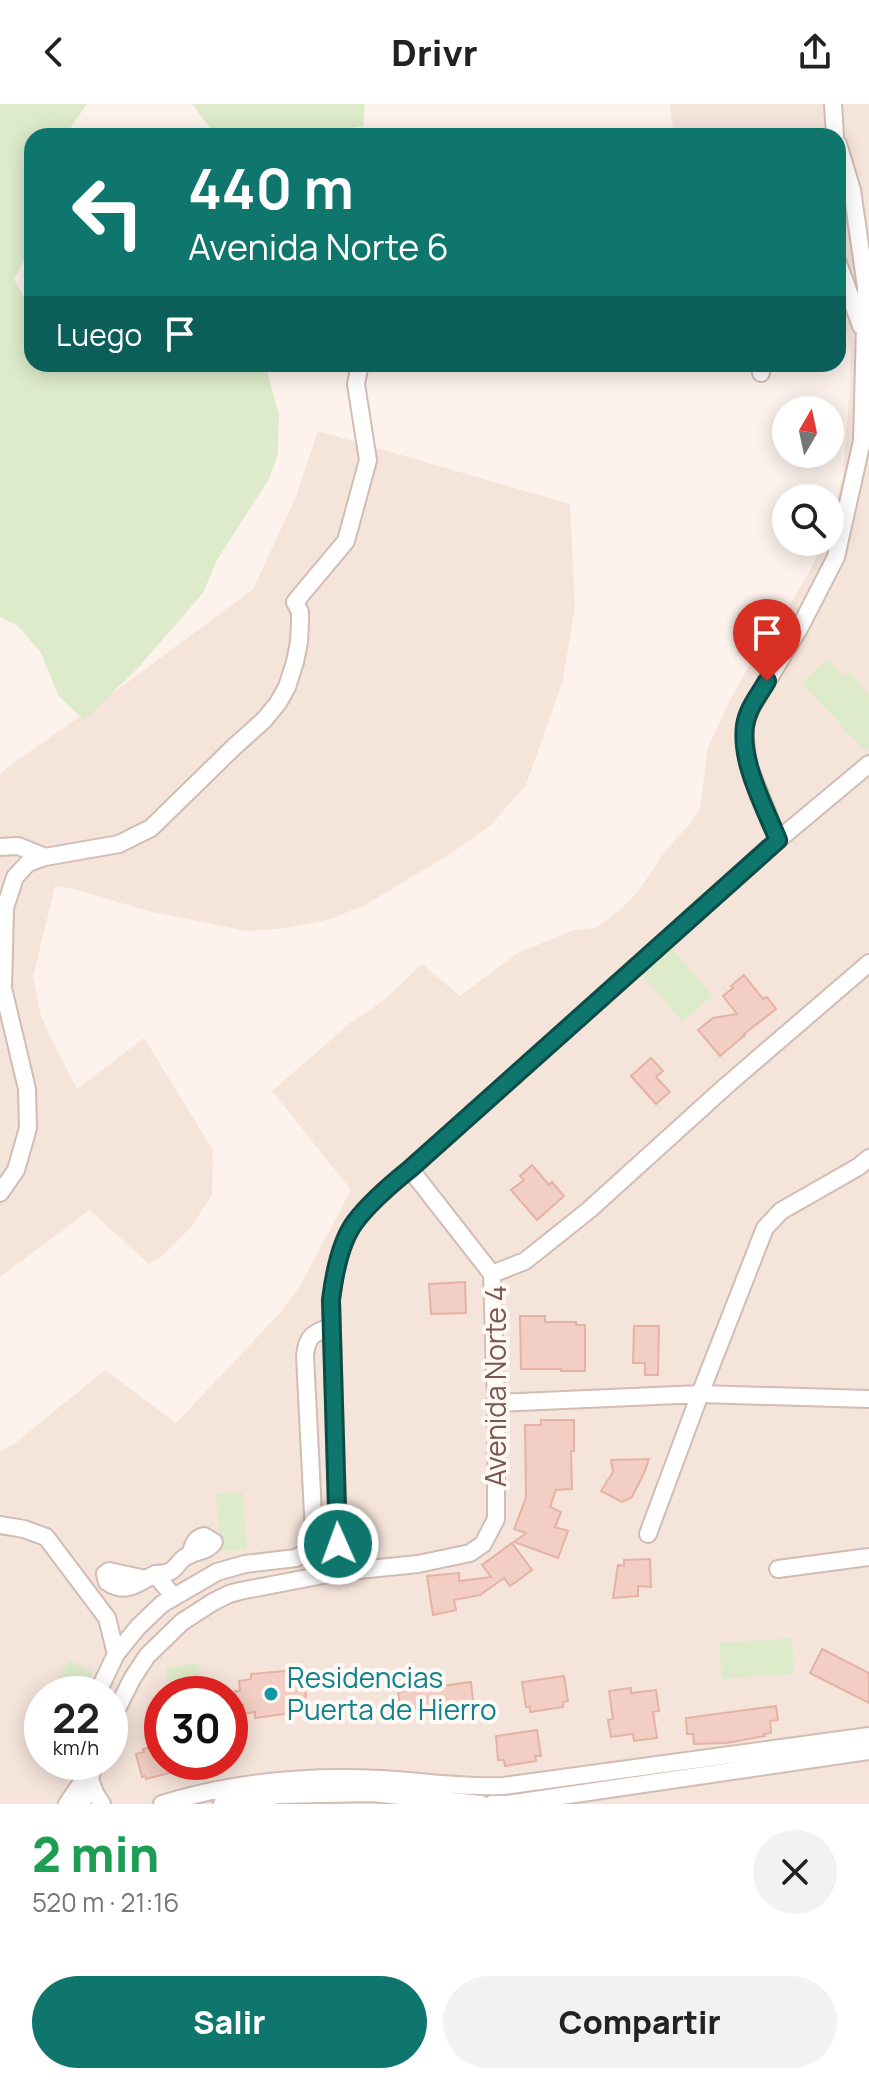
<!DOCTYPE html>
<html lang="es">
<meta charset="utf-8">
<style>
:root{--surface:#fff;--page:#f2f2f2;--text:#222;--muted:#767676;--accent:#0f766e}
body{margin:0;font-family:Manrope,sans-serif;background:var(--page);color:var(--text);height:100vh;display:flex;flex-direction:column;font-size:30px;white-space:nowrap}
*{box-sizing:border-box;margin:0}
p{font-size:26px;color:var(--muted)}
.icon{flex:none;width:44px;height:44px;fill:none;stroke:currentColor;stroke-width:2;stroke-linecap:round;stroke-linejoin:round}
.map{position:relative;height:1700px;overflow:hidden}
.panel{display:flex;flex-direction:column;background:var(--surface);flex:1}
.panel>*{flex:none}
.hud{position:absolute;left:24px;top:24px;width:822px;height:244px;border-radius:24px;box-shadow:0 4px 20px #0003;background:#0f766e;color:#fff;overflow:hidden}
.needle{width:52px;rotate:9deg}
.controls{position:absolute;left:772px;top:292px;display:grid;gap:16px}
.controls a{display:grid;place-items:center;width:72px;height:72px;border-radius:50%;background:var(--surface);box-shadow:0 4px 20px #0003;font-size:40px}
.speed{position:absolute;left:24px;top:1572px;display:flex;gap:16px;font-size:40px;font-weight:700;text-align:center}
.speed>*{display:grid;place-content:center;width:104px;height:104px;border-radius:50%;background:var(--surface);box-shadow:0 4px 20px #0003;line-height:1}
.speed small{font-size:20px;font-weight:400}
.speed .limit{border:12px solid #d22;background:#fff;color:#111}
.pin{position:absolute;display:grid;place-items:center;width:68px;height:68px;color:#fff;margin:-82px -34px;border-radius:50% 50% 50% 0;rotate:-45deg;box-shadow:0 0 8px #0007}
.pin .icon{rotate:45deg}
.me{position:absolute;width:88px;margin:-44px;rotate:358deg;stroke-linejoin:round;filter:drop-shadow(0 0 6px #0008)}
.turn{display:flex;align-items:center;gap:28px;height:168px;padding:0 32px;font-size:36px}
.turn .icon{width:104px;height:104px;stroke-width:2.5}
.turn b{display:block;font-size:56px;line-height:68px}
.then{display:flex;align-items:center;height:76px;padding:0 32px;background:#0003;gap:16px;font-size:30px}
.round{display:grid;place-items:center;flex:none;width:84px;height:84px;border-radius:42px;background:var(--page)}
.summary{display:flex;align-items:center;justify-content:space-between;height:136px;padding:0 32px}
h1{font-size:48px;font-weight:800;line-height:60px;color:#1e9e55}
.primary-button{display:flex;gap:16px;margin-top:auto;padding:16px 32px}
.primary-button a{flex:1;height:92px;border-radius:48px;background:var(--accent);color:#fff;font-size:32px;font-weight:800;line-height:92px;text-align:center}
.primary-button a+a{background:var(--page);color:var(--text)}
header{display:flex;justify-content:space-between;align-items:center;height:104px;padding:0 32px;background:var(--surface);font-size:36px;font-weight:800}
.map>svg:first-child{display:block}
.residential{fill:#f5e4da;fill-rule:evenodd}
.green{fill:#ddebca}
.building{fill:#f2cec4;stroke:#e5b2a4;stroke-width:2}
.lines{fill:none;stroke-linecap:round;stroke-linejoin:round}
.minor-casing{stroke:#d2bcb3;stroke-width:20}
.minor{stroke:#fff;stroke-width:16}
.route-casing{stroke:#0a4d48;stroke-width:20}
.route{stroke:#0f766e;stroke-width:14}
.culture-dot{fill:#0f9aa8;stroke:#fff8f3;stroke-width:3}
.labels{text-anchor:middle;stroke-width:8;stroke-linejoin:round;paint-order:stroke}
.street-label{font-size:28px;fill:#79564e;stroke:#fff8f3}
.culture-label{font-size:28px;fill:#0d838f;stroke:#fff8f3;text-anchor:start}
</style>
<header><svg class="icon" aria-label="back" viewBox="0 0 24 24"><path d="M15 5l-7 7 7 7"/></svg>Drivr<svg class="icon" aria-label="share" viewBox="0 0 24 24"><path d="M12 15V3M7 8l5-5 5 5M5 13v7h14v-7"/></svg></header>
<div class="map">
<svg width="869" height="1700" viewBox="0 0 869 1700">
<rect width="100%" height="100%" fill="#fdf3ec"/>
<path class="residential" d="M670 0H869V1700H0V1347L14 1340 105 1266 176 1319 280 1209 301 1180 351 1086 272 987 349 920 383 897 422 860 460 892 518 849 574 826 595 824 620 806 636 790 666 746 690 720 700 704 708 644 726 604 751 558 784 511 810 466 824 438H830V423L843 372 850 280 851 249 846 224 838 225V32H674ZM42 1590H110V1658H42ZM162 1590H230V1658H162Z
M318 327 570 400 575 502 562 579 526 681 491 721 450 750 365 801 331 815 288 824 246 827 148 807 74 785 55 782 33 873 41 912 54 940 77 985 144 934 213 1046 212 1091 191 1123 162 1152 149 1160 90 1106 0 1173V671L4 666 113 589 253 485 295 395Z"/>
<path class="green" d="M0 0H87L71 23 67 32H32V142L14 175 28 200 32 202V260H265L279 311 278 350 269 375 217 456 203 489 137 565 84 616 58 591 41 549 18 522 0 513Z
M192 0H365L363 22 301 32H216Z
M827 555 844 573 849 568 869 591V644L865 647 802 579Z
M672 845 713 892 682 917 642 871Z
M242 1388 247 1445 221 1447 216 1390Z
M792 1534 794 1570 722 1575 719 1539Z
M68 1556 93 1568 82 1590H51Z
M198 1559 203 1590H170L166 1564Z"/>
<path class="building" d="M744 871 763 895 767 893 776 905 744 930 745 931 720 952 698 926 713 914 737 910 723 892 733 884 731 882Z
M651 954 663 967 656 973 670 988 656 1000 631 972Z
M532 1061 549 1081 552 1078 564 1092 537 1116 511 1086 524 1076 520 1072Z
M465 1178 466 1209 431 1210 429 1180Z
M520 1212H545V1218H576V1221H585V1267H561V1265H521Z
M634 1222H659L658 1271H645V1259H633Z
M541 1316H574V1347H571L572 1385 556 1386 550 1403 561 1408 555 1423 568 1427 558 1454 514 1438 526 1429 514 1425 526 1394 525 1321H541Z
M649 1355 644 1369 632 1393 622 1398 601 1387 613 1368 611 1356Z
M512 1439 532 1466 510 1482 504 1474 480 1491 454 1496 456 1506 433 1511 427 1472 459 1469V1477L491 1473 482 1461Z
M650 1455 651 1483 638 1482V1492L613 1494 618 1461 624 1462V1456Z
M822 1545 869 1569V1599L810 1569Z
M285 1567 286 1573 298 1571 299 1579 304 1578 306 1593 302 1594 303 1602 290 1603 291 1609 255 1614V1608L244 1610 243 1601 237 1602 235 1587H240L239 1577 251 1575V1570Z
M564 1572 568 1597 563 1598V1603L530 1608V1603H526L522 1578Z
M471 1578 473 1597 442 1601 443 1607 431 1609V1602L401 1606 398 1588Z
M631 1584V1589L656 1586 659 1607 653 1608 657 1634 634 1637 633 1630 611 1633 608 1616 613 1615 609 1587Z
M776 1602 778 1616 770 1617 771 1629 764 1630 765 1632 726 1639 694 1640 693 1630H687L686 1614Z
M537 1626 541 1652H535L536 1657 505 1662 504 1656H498L496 1632Z
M162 1641V1658H197V1662L146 1675 145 1672 142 1673 136 1650 144 1648 143 1645Z"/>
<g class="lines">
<g class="minor-casing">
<path id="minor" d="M833 0 835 32
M838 159 861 222
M761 269V260
M778 736 748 660 745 636V621L751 604 800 523 836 453 862 337 866 183 852 86 838 40
M0 743 18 742 45 753
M410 1065 492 1170
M0 1089 16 1066 28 1024 27 985 3 884 5 804 15 773 28 759 45 753 119 740 151 724 234 643 264 616 278 599 287 583 295 558 299 538 300 519V508L295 498 346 437 368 356 356 280 360 260
M496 1299 700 1290 869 1295
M0 1421 24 1425 46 1433 107 1514 116 1550
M648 1430 700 1290 765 1124 781 1107 858 1063 869 1054
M778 1465 869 1453
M339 1468 331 1196C334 1171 340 1138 355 1118 370 1098 390 1081 410 1065L778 736 869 660
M146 1475 109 1467 105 1470 107 1478C126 1491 138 1479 155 1470
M174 1493 155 1470C158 1470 166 1469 169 1468 176 1465 178 1458 184 1454 194 1446 207 1449 214 1438L204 1432C194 1434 193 1442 190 1451
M97 1590 116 1550 138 1523 162 1500 217 1468 245 1460 296 1454 306 1448 314 1429 305 1252C307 1232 312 1230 330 1223
M110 1619 132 1575 147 1552 182 1518 213 1498 229 1490 240 1487 339 1468 418 1460 470 1449 483 1440 496 1415V1299L492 1170 525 1157 589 1106 726 982 869 859
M90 1675 95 1689 102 1700
M67 1700 82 1678 85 1677
M82 1700 95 1658
M162 1700C233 1678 307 1671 381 1675 422 1677 462 1684 503 1682L869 1632
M222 1700 278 1691 371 1689 481 1700
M492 1700H507L869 1647"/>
</g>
<use href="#minor" class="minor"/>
</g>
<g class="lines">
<g class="route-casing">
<path id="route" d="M338 1440 331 1196C334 1172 340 1138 355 1118 370 1098 390 1081 410 1065L778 736C765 704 740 658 745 622 747 605 759 591 767 577"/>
</g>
<use href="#route" class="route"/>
</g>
<circle class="culture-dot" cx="271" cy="1590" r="8"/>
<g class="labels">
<g class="street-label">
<text transform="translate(496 1282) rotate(-90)" y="10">Avenida Norte 4</text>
</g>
<g class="culture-label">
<text x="287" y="1584">Residencias<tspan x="287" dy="32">Puerta de Hierro</tspan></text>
</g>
</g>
</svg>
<div class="controls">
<a><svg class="needle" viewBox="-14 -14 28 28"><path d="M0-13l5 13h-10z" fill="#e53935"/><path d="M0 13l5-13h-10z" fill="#767676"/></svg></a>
<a><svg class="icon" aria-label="search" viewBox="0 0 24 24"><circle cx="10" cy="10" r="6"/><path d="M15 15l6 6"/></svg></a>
</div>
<div class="speed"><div>22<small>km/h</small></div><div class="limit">30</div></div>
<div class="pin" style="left:767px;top:577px;background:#d93025"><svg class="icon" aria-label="arrive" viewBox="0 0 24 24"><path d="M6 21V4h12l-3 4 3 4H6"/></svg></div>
<svg class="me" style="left:338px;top:1440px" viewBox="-20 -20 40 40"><circle r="17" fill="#0f766e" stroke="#fff" stroke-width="3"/><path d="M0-11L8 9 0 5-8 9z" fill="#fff"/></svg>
<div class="hud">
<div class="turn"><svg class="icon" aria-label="left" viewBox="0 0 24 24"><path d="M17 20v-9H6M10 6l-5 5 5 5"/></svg><div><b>440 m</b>Avenida Norte 6</div></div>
<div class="then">Luego<svg class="icon" aria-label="arrive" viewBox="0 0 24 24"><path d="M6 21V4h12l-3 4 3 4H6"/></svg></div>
</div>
</div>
<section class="panel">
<div class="summary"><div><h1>2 min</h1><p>520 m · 21:16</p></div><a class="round"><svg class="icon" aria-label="close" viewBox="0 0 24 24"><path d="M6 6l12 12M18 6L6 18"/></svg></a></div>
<div class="primary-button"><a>Salir</a><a>Compartir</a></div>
</section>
